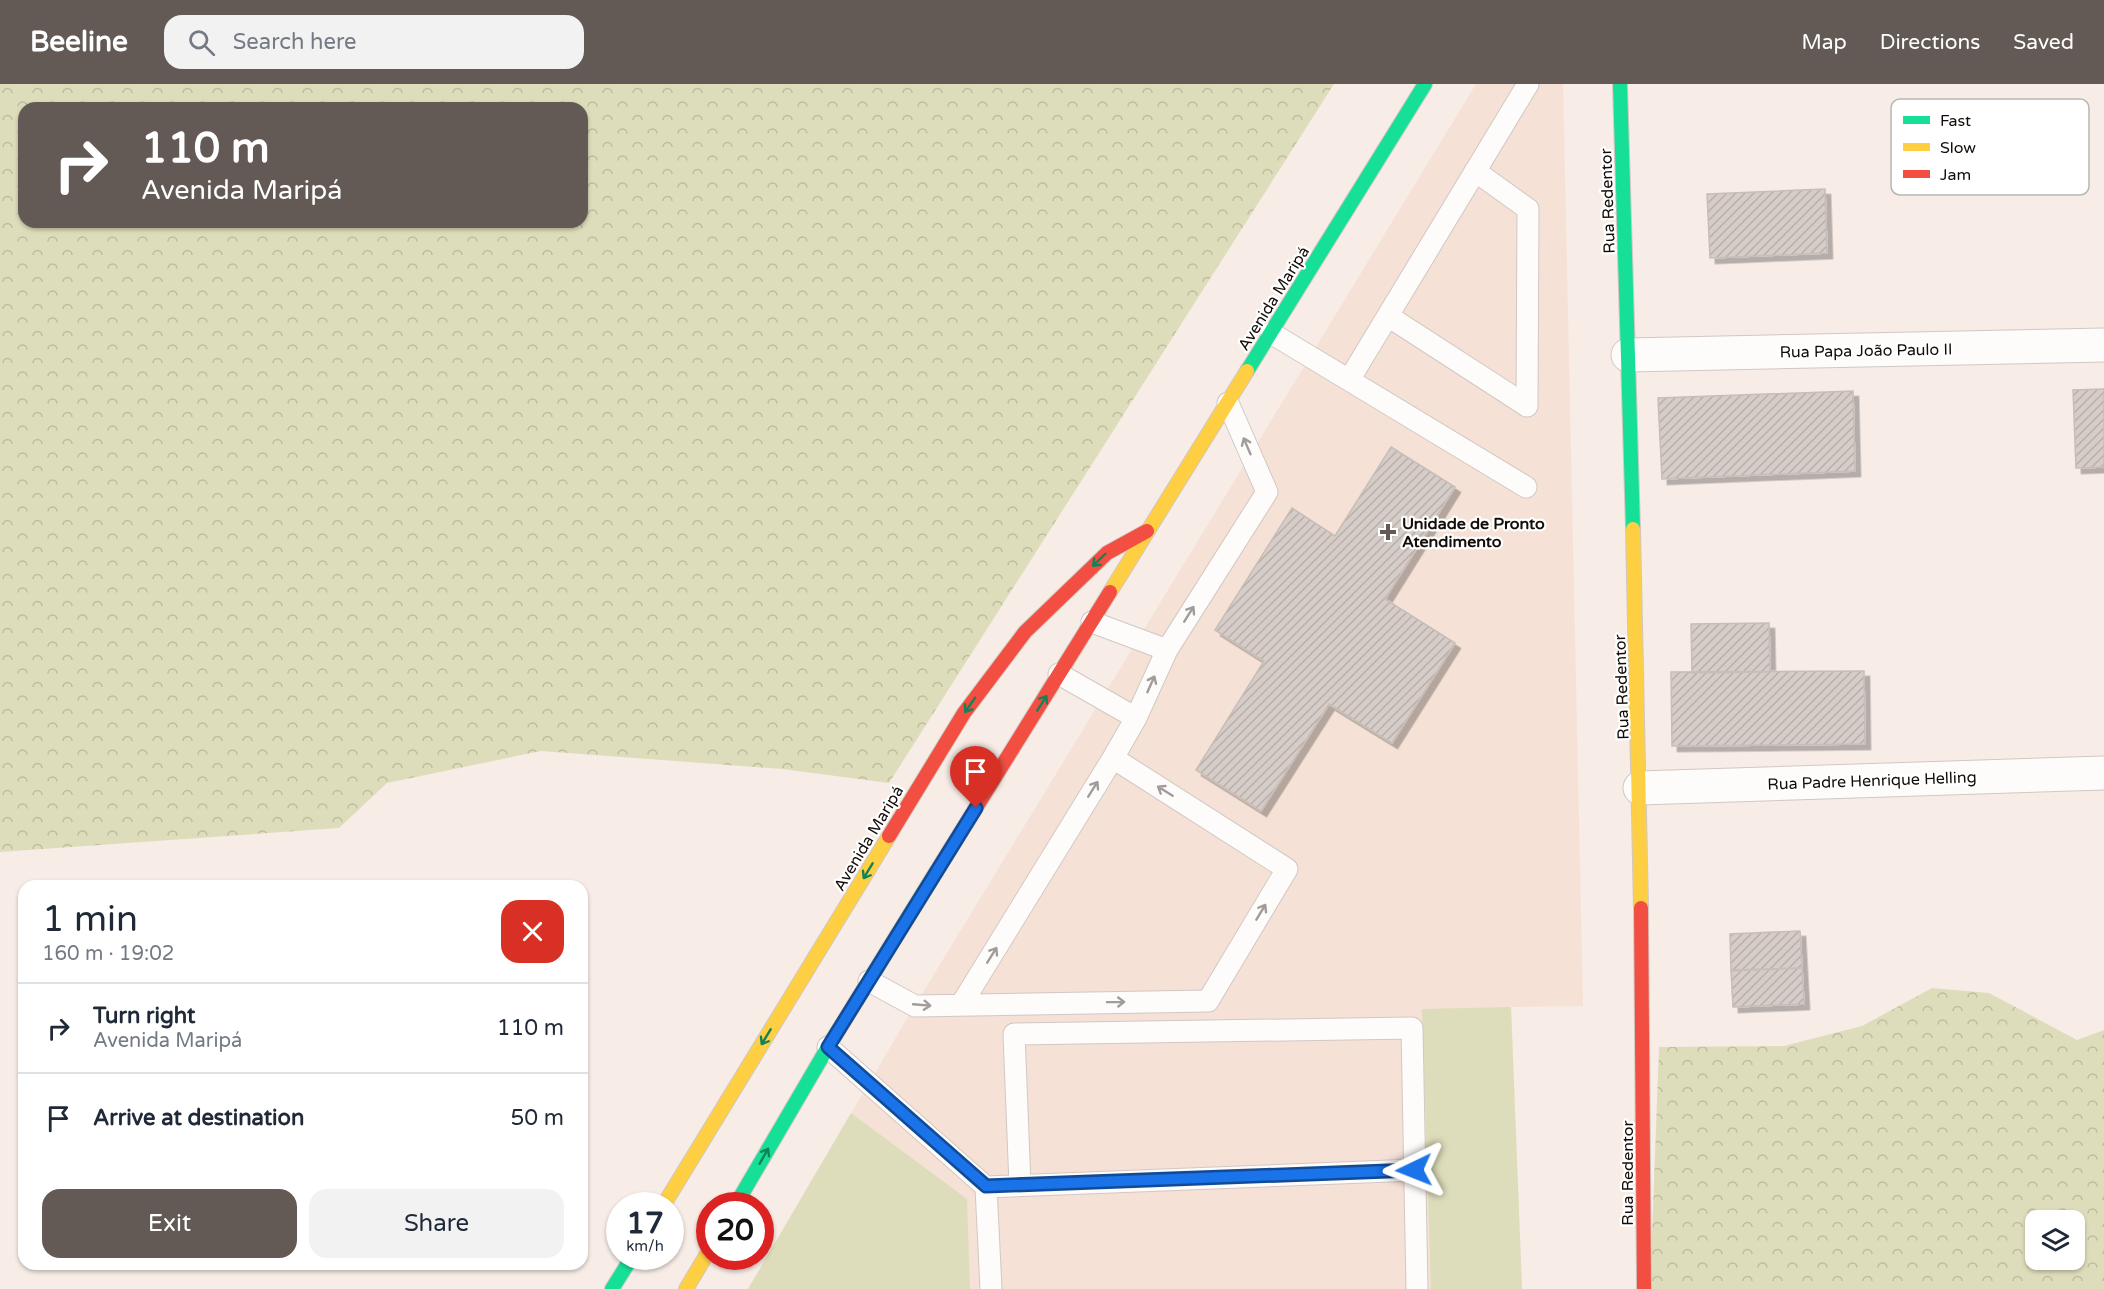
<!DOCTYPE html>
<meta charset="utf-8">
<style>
:root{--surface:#fff;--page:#f2f2f3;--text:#1f2937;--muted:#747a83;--line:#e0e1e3;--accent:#635a56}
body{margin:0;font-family:"Varela Round",sans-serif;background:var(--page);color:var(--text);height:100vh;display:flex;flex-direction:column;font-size:22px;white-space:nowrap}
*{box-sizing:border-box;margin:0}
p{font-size:20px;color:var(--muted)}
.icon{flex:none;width:33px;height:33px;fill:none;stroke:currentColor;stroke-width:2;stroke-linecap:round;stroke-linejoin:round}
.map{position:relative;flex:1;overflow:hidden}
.side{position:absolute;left:18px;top:796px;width:570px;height:390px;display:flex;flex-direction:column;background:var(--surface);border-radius:18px;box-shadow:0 2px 4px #0004}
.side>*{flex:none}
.banner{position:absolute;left:18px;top:18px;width:570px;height:126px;border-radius:18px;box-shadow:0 2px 4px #0004;background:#635a56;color:#fff;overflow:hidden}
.controls{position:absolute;left:2025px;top:1126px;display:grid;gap:12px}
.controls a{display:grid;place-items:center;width:60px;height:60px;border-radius:12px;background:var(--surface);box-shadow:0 2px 4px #0004;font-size:30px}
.speed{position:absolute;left:606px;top:1108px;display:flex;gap:12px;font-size:30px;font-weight:700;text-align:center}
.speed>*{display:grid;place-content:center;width:78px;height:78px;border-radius:50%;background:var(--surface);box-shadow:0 2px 4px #0004;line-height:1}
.speed small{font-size:15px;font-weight:400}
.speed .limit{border:9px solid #d22;background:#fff;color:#111}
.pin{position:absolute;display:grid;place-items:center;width:51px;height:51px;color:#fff;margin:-62px -26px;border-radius:50% 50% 50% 0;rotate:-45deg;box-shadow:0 0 6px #0007}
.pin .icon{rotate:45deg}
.me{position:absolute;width:66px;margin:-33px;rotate:268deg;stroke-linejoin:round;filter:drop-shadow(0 0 4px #0008)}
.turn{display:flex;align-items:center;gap:21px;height:126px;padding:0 24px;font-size:27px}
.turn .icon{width:78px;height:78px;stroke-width:2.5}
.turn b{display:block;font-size:42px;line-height:51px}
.round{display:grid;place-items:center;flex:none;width:63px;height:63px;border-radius:18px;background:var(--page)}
.summary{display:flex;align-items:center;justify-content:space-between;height:102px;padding:0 24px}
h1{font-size:36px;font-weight:600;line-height:45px}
.button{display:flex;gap:12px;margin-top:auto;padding:12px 24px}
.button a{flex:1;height:69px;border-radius:18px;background:var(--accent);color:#fff;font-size:24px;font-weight:600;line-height:69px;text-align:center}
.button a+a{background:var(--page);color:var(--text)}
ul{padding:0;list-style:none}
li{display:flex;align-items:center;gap:18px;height:90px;padding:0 24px;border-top:2px solid var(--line)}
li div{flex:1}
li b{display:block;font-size:22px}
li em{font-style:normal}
header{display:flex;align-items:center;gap:36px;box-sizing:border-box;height:84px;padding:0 30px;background:var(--accent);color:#fff}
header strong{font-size:28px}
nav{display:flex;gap:33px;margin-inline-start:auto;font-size:21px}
.search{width:420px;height:54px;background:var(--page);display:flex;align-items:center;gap:15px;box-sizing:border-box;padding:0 21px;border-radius:18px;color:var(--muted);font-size:22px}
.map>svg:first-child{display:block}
.built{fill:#f5e1d6}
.green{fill:#deddbb}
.forest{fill:url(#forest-crowns);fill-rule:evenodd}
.building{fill:url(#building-hatch);stroke:#c7beb9;stroke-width:1.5;filter:url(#shadow)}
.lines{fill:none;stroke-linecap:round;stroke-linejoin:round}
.lane-casing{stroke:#d1c8c3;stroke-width:23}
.street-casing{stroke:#d1c8c3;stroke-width:35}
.fast-casing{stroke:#d1c8c3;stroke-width:16}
.slow-casing{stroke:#d1c8c3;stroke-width:16}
.jam-casing{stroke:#d1c8c3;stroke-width:16}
.lane{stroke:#fefcfb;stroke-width:21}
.street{stroke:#fefcfb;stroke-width:33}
.fast{stroke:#16e098;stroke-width:14}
.slow{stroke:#ffcf43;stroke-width:14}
.jam{stroke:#f24e42;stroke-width:14}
.oneway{stroke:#a09c9a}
.oneway2{stroke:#158157}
.route-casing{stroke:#114b97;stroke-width:15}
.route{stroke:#1a73e8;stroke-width:10}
.poi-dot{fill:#635a56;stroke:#fff;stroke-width:2}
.labels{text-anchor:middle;stroke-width:4.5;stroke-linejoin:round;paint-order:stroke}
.street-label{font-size:16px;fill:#130c08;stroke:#fff}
.poi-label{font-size:16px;font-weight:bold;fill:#130c08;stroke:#fff;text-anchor:start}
.key{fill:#fff;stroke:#b8b6b5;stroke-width:1.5}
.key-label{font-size:16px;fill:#130c08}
</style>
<header>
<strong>Beeline</strong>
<div class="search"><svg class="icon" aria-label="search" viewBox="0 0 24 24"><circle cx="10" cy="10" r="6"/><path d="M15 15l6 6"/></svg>Search here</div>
<nav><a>Map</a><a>Directions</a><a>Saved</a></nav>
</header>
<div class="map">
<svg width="2104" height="1205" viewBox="0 0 2104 1205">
<defs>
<pattern id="forest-crowns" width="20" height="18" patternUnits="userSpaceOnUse" patternTransform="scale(1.5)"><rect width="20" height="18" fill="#deddbb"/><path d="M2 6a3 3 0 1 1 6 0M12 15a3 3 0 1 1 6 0" fill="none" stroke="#bebc9f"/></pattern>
<pattern id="building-hatch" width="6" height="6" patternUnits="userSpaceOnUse" patternTransform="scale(1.5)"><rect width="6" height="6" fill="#d7cdc8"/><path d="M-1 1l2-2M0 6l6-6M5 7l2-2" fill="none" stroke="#b8afaa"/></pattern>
<filter id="shadow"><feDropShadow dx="5.5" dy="5.5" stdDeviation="0" flood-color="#0004"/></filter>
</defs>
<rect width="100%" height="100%" fill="#f7ece6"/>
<path class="built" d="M1476 0H1563L1583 922 1511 923 1522 1205H748L905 938Z"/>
<path class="green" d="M1511 923 1522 1205H1431L1422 925Z
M851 1029 967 1115 970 1205H748Z"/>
<path class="forest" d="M0 0H1334L889 699 782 685 541 667 387 699 339 744 0 768ZM24 24H582V138H24Z
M1932 904 1989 909 2077 956 2104 946V1205H1650L1659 963 1784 962 1862 942ZM2036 1137H2074V1176H2036Z"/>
<path class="building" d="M1825 105 1827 169 1710 174 1707 110Z
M2104 305V383L2076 384 2073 306Z
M1853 307 1855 387 1662 395 1658 314Z
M1391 363 1455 403 1385 515 1455 559 1392 659 1329 620 1261 727 1196 686 1264 577 1215 546 1292 424 1335 452Z
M1769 539 1770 588 1692 589 1691 540Z
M1864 587 1865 660 1672 662 1671 588Z
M1800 847 1802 884 1731 887 1730 850Z
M1802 884 1804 920 1733 923 1731 886Z"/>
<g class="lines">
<g class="lane-casing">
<path id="lane" d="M1475 87 1528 125 1527 322
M1388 232 1527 322
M1271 249 1526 403
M1349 296 1528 0
M1092 538 1167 566 1267 408 1228 319
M1136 634 1167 566
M869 897 915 922 1208 917 1287 785 1113 674 1136 634 1059 590
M961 921 1113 674
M828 963 986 1103
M1020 1101 1014 950 1412 944 1417 1205
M991 1205 986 1103 1415 1086"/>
</g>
<g class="street-casing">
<path id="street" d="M1628 271 2104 261
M1640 704 2104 689"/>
</g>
<g class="fast-casing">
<path id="fast" d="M1620 0 1633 445
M1247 287 1425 0
M735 1122 828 963 936 788
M612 1205 632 1173"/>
</g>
<g class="slow-casing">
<path id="slow" d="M1633 445 1641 824
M1110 508 1247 287
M663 1122 889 752
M686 1205 710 1165"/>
</g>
<g class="jam-casing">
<path id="jam" d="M889 752 964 629 1025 548 1107 469 1147 447
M936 788 1110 508
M1641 824 1644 1205"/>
</g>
<use href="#lane" class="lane"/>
<use href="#street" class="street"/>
<use href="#fast" class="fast"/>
<use href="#slow" class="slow"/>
<use href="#jam" class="jam"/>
</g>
<defs><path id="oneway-shaft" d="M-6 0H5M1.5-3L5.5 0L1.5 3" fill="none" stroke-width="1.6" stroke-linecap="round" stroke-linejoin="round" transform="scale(1.5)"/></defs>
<g class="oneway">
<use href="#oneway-shaft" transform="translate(1247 362) rotate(-113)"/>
<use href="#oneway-shaft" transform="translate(1189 530) rotate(-58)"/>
<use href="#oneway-shaft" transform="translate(1151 600) rotate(-66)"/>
<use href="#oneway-shaft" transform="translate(1093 705) rotate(-58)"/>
<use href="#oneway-shaft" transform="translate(1165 707) rotate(-148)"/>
<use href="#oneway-shaft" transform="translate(1261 828) rotate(-59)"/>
<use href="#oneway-shaft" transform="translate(992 871) rotate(-58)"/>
<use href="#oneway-shaft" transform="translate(1116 918) rotate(-1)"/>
<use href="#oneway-shaft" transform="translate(922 921) rotate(5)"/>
</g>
<g class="oneway2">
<use href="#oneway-shaft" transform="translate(1099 476) rotate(136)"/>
<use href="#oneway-shaft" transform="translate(1042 619) rotate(-58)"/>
<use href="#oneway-shaft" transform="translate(970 621) rotate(125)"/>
<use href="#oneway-shaft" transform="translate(868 787) rotate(121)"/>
<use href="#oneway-shaft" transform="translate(766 953) rotate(121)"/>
<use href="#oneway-shaft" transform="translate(764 1072) rotate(-60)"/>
</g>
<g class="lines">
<g class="route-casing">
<path id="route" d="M976 724 828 963 986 1102 1414 1086"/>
</g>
<use href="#route" class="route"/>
</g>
<path class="poi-dot" d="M1385 439h6v6h6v6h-6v6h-6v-6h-6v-6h6z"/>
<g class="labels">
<g class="street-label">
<text transform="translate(1607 117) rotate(-92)" y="6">Rua Redentor</text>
<text transform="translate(1273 214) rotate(-58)" y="6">Avenida Maripá</text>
<text transform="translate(1866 266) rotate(-1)" y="6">Rua Papa João Paulo II</text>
<text transform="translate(1621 603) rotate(-92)" y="6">Rua Redentor</text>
<text transform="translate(1872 696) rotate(-2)" y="6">Rua Padre Henrique Helling</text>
<text transform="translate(868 754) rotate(-59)" y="6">Avenida Maripá</text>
<text transform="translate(1627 1089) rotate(-90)" y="6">Rua Redentor</text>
</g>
<g class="poi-label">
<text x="1402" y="445">Unidade de Pronto<tspan x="1402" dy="18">Atendimento</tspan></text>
</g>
</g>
<rect x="1891" y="15" width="198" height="96" rx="9" class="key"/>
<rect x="1903" y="32" width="27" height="8" fill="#16e098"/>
<rect x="1903" y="59" width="27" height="8" fill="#ffcf43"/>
<rect x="1903" y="86" width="27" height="8" fill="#f24e42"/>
<g class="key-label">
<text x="1940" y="42">Fast</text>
<text x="1940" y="69">Slow</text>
<text x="1940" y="96">Jam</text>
</g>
</svg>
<div class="controls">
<a><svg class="icon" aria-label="layers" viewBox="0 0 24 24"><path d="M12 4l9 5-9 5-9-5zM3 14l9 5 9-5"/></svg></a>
</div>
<div class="speed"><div>17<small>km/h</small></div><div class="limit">20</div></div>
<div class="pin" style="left:976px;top:724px;background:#d93025"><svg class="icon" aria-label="arrive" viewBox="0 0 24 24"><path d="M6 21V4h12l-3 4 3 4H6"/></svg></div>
<svg class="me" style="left:1414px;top:1086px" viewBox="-20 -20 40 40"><path d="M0-17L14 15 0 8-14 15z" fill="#1a73e8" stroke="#fff" stroke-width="4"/></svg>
<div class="banner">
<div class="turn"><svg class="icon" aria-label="right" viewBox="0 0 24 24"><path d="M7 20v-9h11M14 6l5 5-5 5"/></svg><div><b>110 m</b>Avenida Maripá</div></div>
</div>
<section class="side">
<div class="summary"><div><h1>1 min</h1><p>160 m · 19:02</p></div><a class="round" style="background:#d93025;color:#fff"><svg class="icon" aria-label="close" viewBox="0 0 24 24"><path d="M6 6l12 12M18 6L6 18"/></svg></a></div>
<ul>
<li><svg class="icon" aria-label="right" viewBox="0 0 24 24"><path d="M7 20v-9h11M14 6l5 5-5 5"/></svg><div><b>Turn right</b><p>Avenida Maripá</p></div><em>110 m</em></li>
<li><svg class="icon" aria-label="arrive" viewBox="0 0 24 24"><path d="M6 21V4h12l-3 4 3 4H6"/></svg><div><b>Arrive at destination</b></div><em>50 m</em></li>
</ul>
<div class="button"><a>Exit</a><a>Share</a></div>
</section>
</div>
